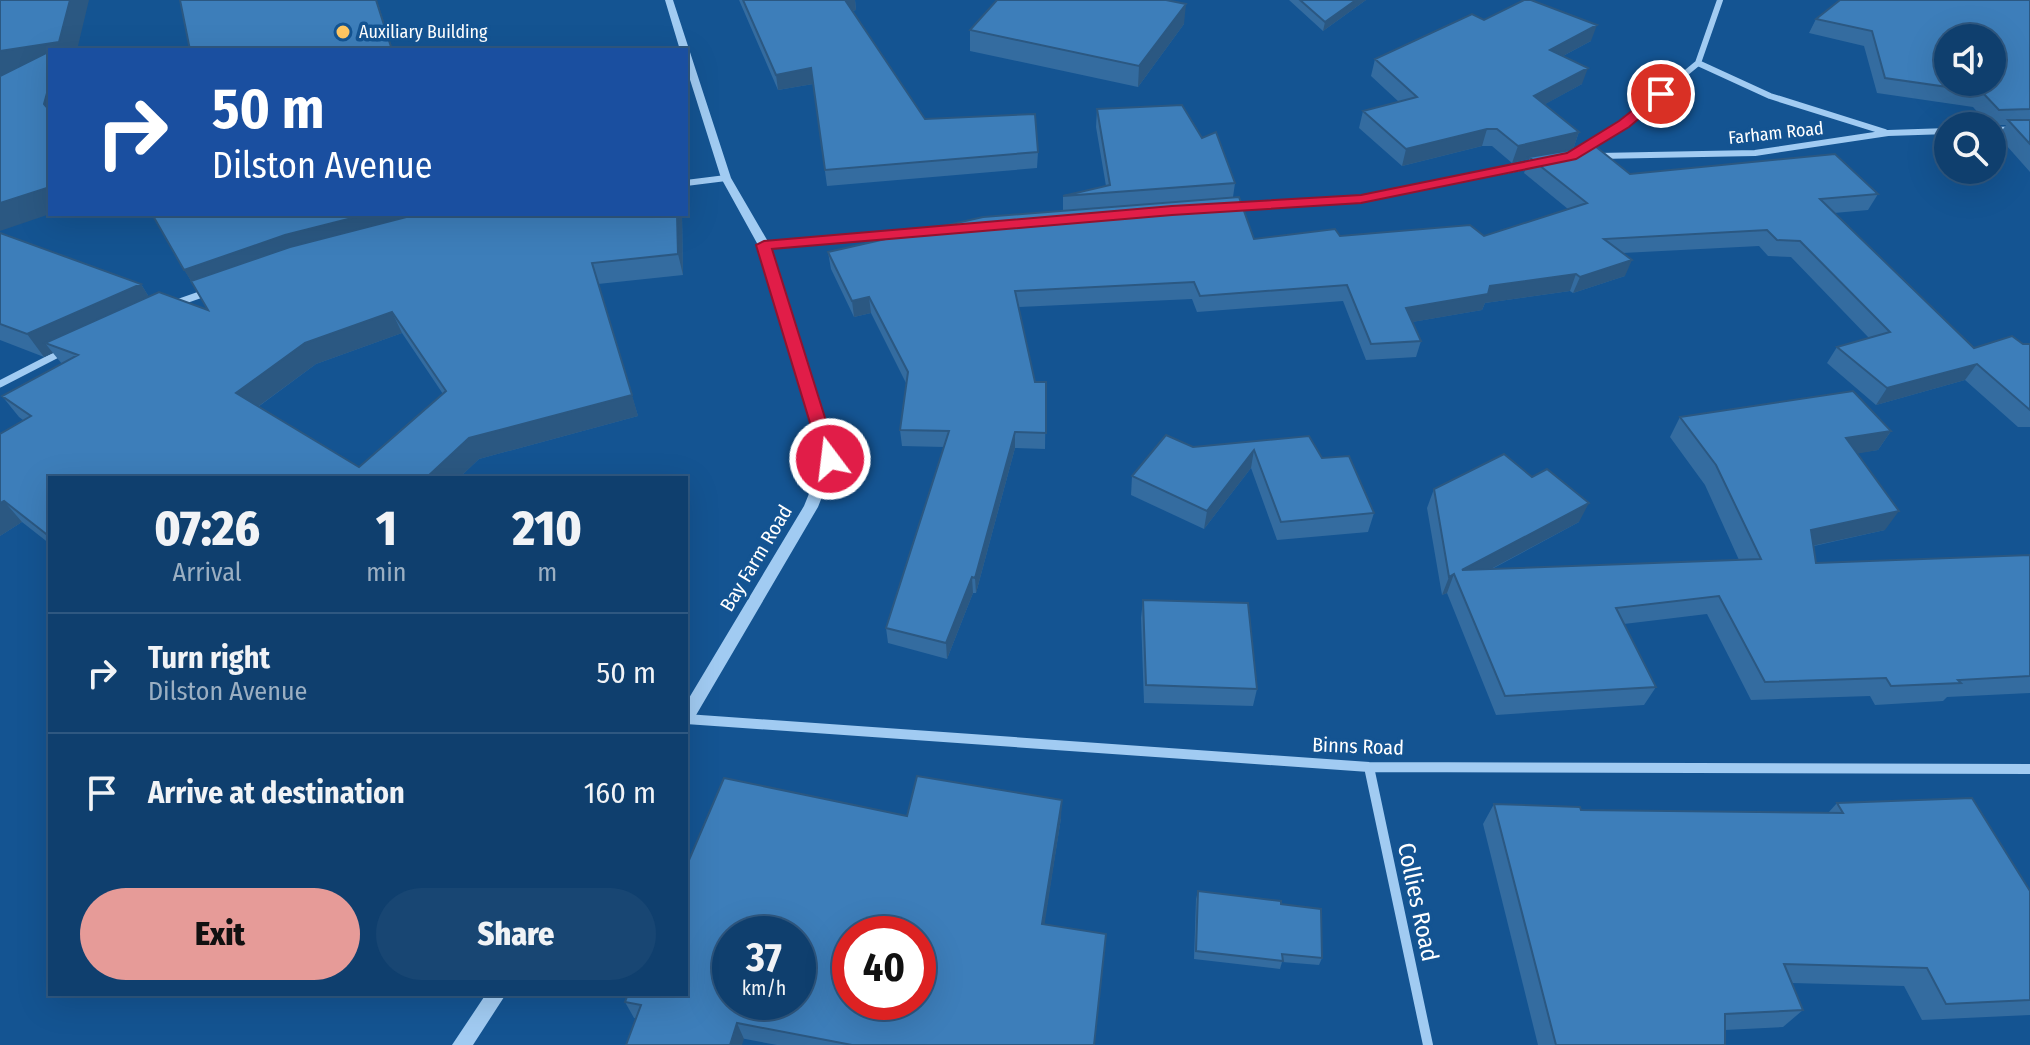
<!DOCTYPE html>
<style>
:root{--surface:#0f3f6e;--page:#184673;--text:#f1f3f6;--muted:#9bafc2;--line:#2f5881;--accent:#e69b98}
body{margin:0;font-family:"Fira Sans Condensed",sans-serif;background:var(--page);color:var(--text);height:100vh;display:flex;flex-direction:column;font-size:30px;white-space:nowrap}
*{box-sizing:border-box;margin:0}
p{font-size:26px;color:var(--muted)}
.icon{flex:none;width:44px;height:44px;fill:none;stroke:currentColor;stroke-width:2;stroke-linecap:round;stroke-linejoin:round}
.map{position:relative;flex:1;overflow:hidden}
.details{position:absolute;left:48px;top:476px;width:640px;height:520px;display:flex;flex-direction:column;background:var(--surface);border-radius:0px;box-shadow:0 8px 32px #0002,0 0 0 2px var(--line)}
.details>*{flex:none}
.banner{position:absolute;left:48px;top:48px;width:640px;height:168px;border-radius:0px;box-shadow:0 8px 32px #0002,0 0 0 2px var(--line);background:#1a4fa0;color:#fff;overflow:hidden}
.buttons{position:absolute;left:1934px;top:24px;display:grid;gap:16px}
.buttons a{display:grid;place-items:center;width:72px;height:72px;border-radius:50%;background:var(--surface);box-shadow:0 8px 32px #0002,0 0 0 2px var(--line);font-size:40px}
.speed{position:absolute;left:712px;top:916px;display:flex;gap:16px;font-size:40px;font-weight:700;text-align:center}
.speed>*{display:grid;place-content:center;width:104px;height:104px;border-radius:50%;background:var(--surface);box-shadow:0 8px 32px #0002,0 0 0 2px var(--line);line-height:1}
.speed small{font-size:20px;font-weight:400}
.speed .limit{border:12px solid #d22;background:#fff;color:#111}
.pin{position:absolute;display:grid;place-items:center;width:68px;height:68px;color:#fff;margin:-34px;border:4px solid #fff;border-radius:50%;box-shadow:0 2px 8px #0007}
.me{position:absolute;width:88px;margin:-44px;rotate:345deg;stroke-linejoin:round;filter:drop-shadow(0 0 6px #0008)}
.turn{display:flex;align-items:center;gap:28px;height:168px;padding:0 32px;font-size:36px}
.turn .icon{width:104px;height:104px;stroke-width:2.5}
.turn b{display:block;font-size:56px;line-height:68px}
.eta{display:flex;justify-content:space-evenly;align-items:center;height:136px;text-align:center}
.eta b{font-size:48px;font-weight:800;line-height:56px}
.action{display:flex;gap:16px;margin-top:auto;padding:16px 32px}
.action a{flex:1;height:92px;border-radius:48px;background:var(--accent);color:#111;font-size:32px;font-weight:800;line-height:92px;text-align:center}
.action a+a{background:var(--page);color:var(--text)}
ul{padding:0;list-style:none}
li{display:flex;align-items:center;gap:24px;height:120px;padding:0 32px;border-top:2px solid var(--line)}
li div{flex:1}
li b{display:block;font-size:30px}
li em{font-style:normal}
.map>svg:first-child{display:block}
.lines{fill:none;stroke-linecap:round;stroke-linejoin:round}
.minor-far2{stroke:#a1cbf2;stroke-width:6}
.minor-far1{stroke:#a1cbf2;stroke-width:7}
.minor{stroke:#a1cbf2;stroke-width:10}
.tertiary{fill:#a1cbf2;fill-rule:evenodd}
.wall{fill:#346ca0;fill-rule:evenodd}
.shaded-wall{fill:#2b5882}
.building{fill:#3d7eba;stroke:#2b5882;stroke-width:2;fill-rule:evenodd}
.route{fill:#e11d48;stroke:#92132f;stroke-width:2}
.poi-dot{fill:#ffc762;stroke:#145492;stroke-width:3}
.labels{text-anchor:middle;stroke-width:7;stroke-linejoin:round;paint-order:stroke}
.far-poi-label{font-size:18px;fill:#fff;stroke:#145492;text-anchor:start}
.far-street-label{font-size:18px;fill:#fff;stroke:#145492}
.street-label{font-size:20px;fill:#fff;stroke:#145492}
.near-street-label{font-size:24px;fill:#fff;stroke:#145492}
</style>
<div class="map">
<svg width="2030" height="1045" viewBox="0 0 2030 1045">
<rect width="100%" height="100%" fill="#145492"/>
<g class="lines">
<path class="minor-far2" d="M1698 63 1770 96 1885 132
M1992 130 2030 129
M1577 153 1624 124 1698 63 1720 0
M1598 156 1755 153 1888 133 1948 131
M686 183 726 178
M1235 207 1361 199 1534 165
M764 245 926 231"/>
<path class="minor-far1" d="M171 305 208 292
M0 384 64 351"/>
<path class="minor" d="M686 719 1369 767 2030 769
M1369 767 1428 1045"/>
<path class="tertiary" d="M665 0H673L731 178 770 245 837 459 818 507 692 722 686 724V703L804 506 823 459 758 245 721 178 686 67V50H680Z
M486 994H506L473 1045H452Z"/>
</g>
<path class="wall" d="M739 0H855L856 10 852 11 925 119 1038 152 1037 168 827 186 813 84 778 90Z
M1289 0H1366L1323 31Z
M2030 0V172L1998 136 2006 125H1989L1973 107 1877 93 1864 46 1809 33 1816 19Z
M1484 20 1591 41 1563 56 1582 84 1545 104 1579 132 1573 149 1559 152 1630 174 1878 194 1868 210 1834 213 1974 348 2030 344V427H2018L1965 380 1876 405 1827 363 1837 347 1869 338 1791 257 1768 256 1759 246 1623 253 1625 276 1573 293 1570 291 1485 303 1482 310 1412 322 1421 341 1416 357 1366 360 1343 301 1197 312 1192 299 1019 307 1035 382H1046L1045 449 1015 448 976 593H973L947 659 888 643 886 628 944 447 902 446 900 430 906 383 871 313 854 317 831 269 828 252 1063 211V196L1106 186 1096 127 1097 109 1202 138 1235 183 1233 197 1254 239 1340 236H1484L1568 209 1524 173 1529 159 1512 163 1492 146H1482L1402 166 1359 128 1363 111 1399 102 1371 76 1375 59Z
M1184 24 1138 87 970 51V30Z
M152 214H682L683 275 598 284 638 416 479 459 459 478H50V544L22 522 0 536V434L23 420 19 417 2 396 62 364 53 353 44 357 0 340V233L141 284 149 297 208 310ZM402 333 443 394 359 467 258 407 316 364Z
M1680 417 1891 431 1878 450 1857 453 1885 530 1814 546 1816 563 2030 555V693L1947 697 1943 701 1875 705 1870 696 1751 700 1707 614 1624 624 1656 687 1644 705 1496 715 1447 593 1442 595 1427 508 1434 489 1532 477 1579 522 1492 569 1739 560 1705 485 1670 437Z
M1309 436 1322 458 1374 513 1368 532 1277 540 1251 468 1204 529 1131 495 1132 476 1193 447Z
M1143 600 1257 689 1253 706 1144 703 1141 618Z
M1837 803 2030 891V1015L1922 1020 1904 986 1792 983 1803 1010 1783 1027 1725 1030V1045H1538L1483 824 1494 804 1581 810 1828 813Z
M1061 818 1044 924 1094 1045H777L634 1018 625 1002Z
M1198 891 1322 958 1319 965 1282 962 1280 969 1194 959 1196 899Z"/>
<path class="shaded-wall" d="M70 0H89L77 50H50V69L0 77V51Z
M376 0H377L393 50H392Z
M844 0H855L856 10 845 12Z
M1356 0H1366L1323 31 1325 22Z
M1186 4 1184 24 1138 87 1139 66Z
M1597 25 1591 41 1544 66 1550 50Z
M811 68 813 84 778 90 776 75Z
M1588 68 1582 84 1529 113 1534 96Z
M50 82V113L44 104Z
M1487 129 1482 146 1402 166 1406 149Z
M1579 132 1573 149 1531 158 1529 157V159L1512 163 1518 146Z
M50 187V214L0 231V203Z
M368 214H457L197 290 184 270 285 235Z
M677 214H682L683 275 678 254Z
M1632 260 1625 276 1573 293 1580 277Z
M1576 274 1570 291 1485 303 1482 310 1401 324 1406 308 1490 286Z
M141 284 155 307 45 343 53 353 44 357 27 334Z
M869 297 871 313 854 317 852 301Z
M392 312 402 333 316 364 248 414 236 393 305 343Z
M1977 364 1965 380 1876 405 1887 388Z
M632 395 638 416 479 459 459 478H426L469 438Z
M1891 431 1878 450 1833 458 1846 438Z
M1015 432V448L976 593 975 578Z
M1254 450 1251 468 1204 529 1207 511Z
M4 501 22 522 0 536V503Z
M1589 503 1579 522 1459 586 1462 570Z
M1899 511 1885 530 1798 549 1811 530Z
M1454 574 1447 593 1442 595 1449 577Z
M972 577 973 593 947 659 946 643Z
M1062 800 1061 818 1042 941V924Z
M737 1023 744 1039 742 1045H730Z"/>
<path class="building" d="M0 0H70L59 42 0 51Z
M180 0H376L392 50H190Z
M743 0H845L925 119 1035 114 1038 152 825 170 811 68 776 75Z
M997 0H1166L1186 4 1139 66 970 30Z
M1300 0H1356L1325 22Z
M1524 0H1531L1597 25 1550 50 1588 68 1534 96 1579 132 1518 146 1497 129H1487L1406 149 1363 111 1417 97 1375 59 1472 14 1484 20Z
M1840 0H2030V109L1999 110 1982 92 1885 78 1872 31 1816 19ZM1948 38H1992V82H1948Z
M607 47 608 50H588Z
M50 51V82L44 104 50 111V187L0 203V76Z
M1182 105 1202 138 1216 132 1235 183 1063 196 1110 185 1097 109Z
M2008 120H2030V144Z
M1595 146 1630 174 1835 154 1878 194 1820 199 1974 348 2012 336 2023 344H2030V410L1977 364 1887 388 1837 347 1890 332 1800 241 1777 240 1767 230 1604 239 1632 260 1580 277 1576 274 1490 286 1488 294 1406 308 1421 341 1371 344 1347 285 1200 296 1194 282 1015 291 1035 382H1046V433L1015 432 975 578 972 577 946 643 886 628 949 431 900 430 908 372 869 297 852 301 828 252 983 217 1239 197 1254 239 1335 229 1340 236 1470 225 1484 236 1587 203 1529 157Z
M152 214H368L285 235 184 270Z
M418 214H677L678 254 592 263 632 395 469 438 426 478H50V537L4 501 0 503V434L31 416 2 396 78 355 45 343 159 292 208 310 191 281 290 247ZM392 312 446 391 359 467 236 393 305 343Z
M0 233 141 284 27 334 0 324Z
M1853 391 1891 431 1846 438 1899 511 1811 530 1816 563 2030 555V676L1958 680 1961 683 1891 686 1886 678 1765 682 1719 596 1616 608 1656 687 1505 696 1454 574 1449 577 1434 489 1504 454 1532 477 1547 469 1589 503 1462 570 1761 559 1716 465 1680 417Z
M1166 435 1193 447 1309 436 1322 458 1349 456 1374 513 1281 522 1254 450 1207 511 1132 476Z
M1143 600 1248 603 1257 689 1146 685Z
M917 776 1062 800 1042 924 1106 934 1094 1045H852L737 1023 730 1045H626L641 1005 625 1002 628 994H686V867L724 778 907 816ZM730 934H798V1002H730ZM850 934H918V1002H850Z
M1972 798 2030 891V1000L1946 1004 1927 968 1784 964 1803 1010 1725 1014V1045H1556L1494 804 1580 807 1581 810 1843 813 1837 803Z
M1198 891 1281 901V904L1321 909 1322 958 1282 954 1283 961 1196 951Z"/>
<path class="route" d="M1657 91 1668 94 1629 127 1576 159 1361 203 1172 215 772 249 838 459 830 465 821 459 756 245 764 241 1172 206 1361 195 1567 153 1619 121Z"/>
<circle class="poi-dot" cx="343" cy="32" r="8"/>
<g class="labels">
<g class="far-poi-label">
<text x="359" y="38">Auxiliary Building</text>
</g>
<g class="far-street-label">
<text transform="translate(1776 133) rotate(-6)" y="6">Farham Road</text>
</g>
<g class="street-label">
<text transform="translate(756 558) rotate(-59)" y="7">Bay Farm Road</text>
<text transform="translate(1358 746) rotate(2)" y="7">Binns Road</text>
</g>
<g class="near-street-label">
<text transform="translate(1418 902) rotate(78)" y="8">Collies Road</text>
</g>
</g>
</svg>
<div class="buttons">
<a><svg class="icon" aria-label="sound" viewBox="0 0 24 24"><path d="M4 9h4l5-4v14l-5-4H4zM17 9q2 3 0 6"/></svg></a>
<a><svg class="icon" aria-label="search" viewBox="0 0 24 24"><circle cx="10" cy="10" r="6"/><path d="M15 15l6 6"/></svg></a>
</div>
<div class="speed"><div>37<small>km/h</small></div><div class="limit">40</div></div>
<div class="pin" style="left:1661px;top:94px;background:#d93025"><svg class="icon" aria-label="arrive" viewBox="0 0 24 24"><path d="M6 21V4h12l-3 4 3 4H6"/></svg></div>
<svg class="me" style="left:830px;top:459px" viewBox="-20 -20 40 40"><circle r="17" fill="#e11d48" stroke="#fff" stroke-width="3"/><path d="M0-11L8 9 0 5-8 9z" fill="#fff"/></svg>
<div class="banner">
<div class="turn"><svg class="icon" aria-label="right" viewBox="0 0 24 24"><path d="M7 20v-9h11M14 6l5 5-5 5"/></svg><div><b>50 m</b>Dilston Avenue</div></div>
</div>
<section class="details">
<div class="eta">
<div><b>07:26</b><p>Arrival</p></div>
<div><b>1</b><p>min</p></div>
<div><b>210</b><p>m</p></div>
</div>
<ul>
<li><svg class="icon" aria-label="right" viewBox="0 0 24 24"><path d="M7 20v-9h11M14 6l5 5-5 5"/></svg><div><b>Turn right</b><p>Dilston Avenue</p></div><em>50 m</em></li>
<li><svg class="icon" aria-label="arrive" viewBox="0 0 24 24"><path d="M6 21V4h12l-3 4 3 4H6"/></svg><div><b>Arrive at destination</b></div><em>160 m</em></li>
</ul>
<div class="action"><a>Exit</a><a>Share</a></div>
</section>
</div>
